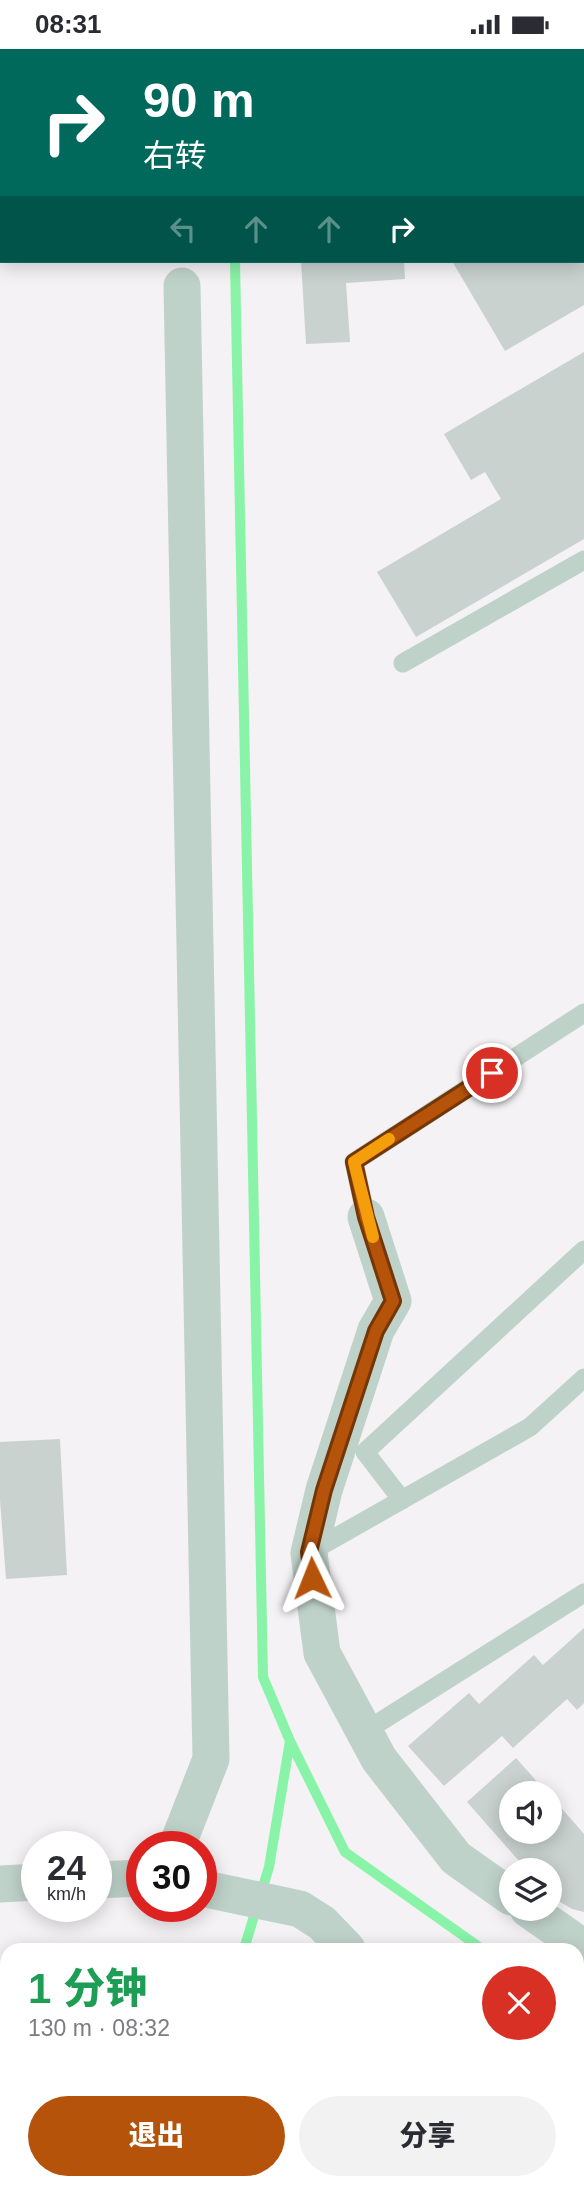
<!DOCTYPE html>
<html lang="zh">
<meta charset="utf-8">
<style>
:root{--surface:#fff;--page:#f2f2f3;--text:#2b2b33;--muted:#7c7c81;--accent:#b45309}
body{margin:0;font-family:Helvetica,"Noto Sans SC",sans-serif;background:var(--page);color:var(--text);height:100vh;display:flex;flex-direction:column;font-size:26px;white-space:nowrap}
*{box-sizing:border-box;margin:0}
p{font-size:23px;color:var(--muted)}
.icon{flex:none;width:38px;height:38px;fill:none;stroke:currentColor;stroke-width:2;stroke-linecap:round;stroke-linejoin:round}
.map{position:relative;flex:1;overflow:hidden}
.side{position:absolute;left:0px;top:1894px;width:584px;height:247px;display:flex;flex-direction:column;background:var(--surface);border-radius:21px 21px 0 0;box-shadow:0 4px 18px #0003}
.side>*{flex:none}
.top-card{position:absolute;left:0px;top:0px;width:584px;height:214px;box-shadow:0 4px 18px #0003;background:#00695c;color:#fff;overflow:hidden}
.tools{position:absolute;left:499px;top:1732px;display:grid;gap:14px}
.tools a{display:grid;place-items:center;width:63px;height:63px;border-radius:50%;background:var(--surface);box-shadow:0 4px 18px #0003;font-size:35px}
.speed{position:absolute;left:21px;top:1782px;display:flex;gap:14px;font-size:35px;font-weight:700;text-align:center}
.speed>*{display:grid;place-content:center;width:91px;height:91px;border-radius:50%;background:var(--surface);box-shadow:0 4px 18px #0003;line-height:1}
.speed small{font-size:18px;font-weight:400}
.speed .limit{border:10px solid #d22;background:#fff;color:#111}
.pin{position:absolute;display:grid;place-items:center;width:60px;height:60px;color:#fff;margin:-30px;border:4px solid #fff;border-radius:50%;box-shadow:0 2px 7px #0007}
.me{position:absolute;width:77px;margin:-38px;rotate:358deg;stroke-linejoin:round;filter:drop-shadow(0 0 5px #0008)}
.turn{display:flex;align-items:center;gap:24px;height:147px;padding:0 28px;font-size:32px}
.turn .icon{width:91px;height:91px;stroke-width:2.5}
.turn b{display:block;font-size:49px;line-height:60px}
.lanes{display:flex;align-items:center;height:66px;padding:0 28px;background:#0003;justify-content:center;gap:35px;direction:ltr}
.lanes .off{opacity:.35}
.round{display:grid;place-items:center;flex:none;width:74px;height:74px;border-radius:37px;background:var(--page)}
.summary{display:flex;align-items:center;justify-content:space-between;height:119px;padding:0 28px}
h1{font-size:42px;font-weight:800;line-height:52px;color:#1e9e55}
.cta{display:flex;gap:14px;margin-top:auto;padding:14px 28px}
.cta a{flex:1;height:80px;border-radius:42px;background:var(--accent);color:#fff;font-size:28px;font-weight:800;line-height:80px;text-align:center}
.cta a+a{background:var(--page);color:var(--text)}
.status{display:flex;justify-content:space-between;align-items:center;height:49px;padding:0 35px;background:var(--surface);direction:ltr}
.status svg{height:19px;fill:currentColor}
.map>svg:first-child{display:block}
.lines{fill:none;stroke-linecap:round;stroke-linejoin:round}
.stream{stroke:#89f3a7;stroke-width:10}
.building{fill:#c9d2cf}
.service{stroke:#bfd2c9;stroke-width:19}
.minor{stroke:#bfd2c9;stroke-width:37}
.primary{stroke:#b0d2c3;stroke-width:38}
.route-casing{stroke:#753606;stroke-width:18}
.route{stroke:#b45309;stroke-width:12}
.slow{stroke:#f59e0b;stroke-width:12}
</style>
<div class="status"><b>08:31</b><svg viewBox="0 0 49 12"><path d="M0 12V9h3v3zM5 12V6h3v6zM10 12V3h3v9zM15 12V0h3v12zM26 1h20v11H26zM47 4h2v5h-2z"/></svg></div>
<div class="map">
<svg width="584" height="2140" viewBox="0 0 584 2140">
<rect width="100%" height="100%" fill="#f4f2f4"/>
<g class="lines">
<path class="stream" d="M231 0V2
M235 212 263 1628 290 1692 269 1818 244 1900
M290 1692 345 1803 482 1900
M578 1990 584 1998
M172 2140 174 2133"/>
</g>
<path class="building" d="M301 212H404L405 230 346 234 350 293 306 295Z
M452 212H584V256L505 302Z
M584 303V490L416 588 377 523 501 450 485 423 471 431 444 385Z
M60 1390 67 1526 6 1530 0 1451V1393Z
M584 1579V1654L577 1661 567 1650 513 1699 502 1687 444 1737 408 1697 469 1644 479 1655 534 1606 543 1616Z
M516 1709 548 1745H511V1783H550V1746L584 1785V1863L572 1860 550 1847V1822H528L467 1753Z
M305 2133H403L397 2140H299Z"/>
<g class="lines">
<path class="service" d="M403 614 584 511
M366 1168 354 1113 584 964
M402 1451 365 1403 584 1201
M310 1503 530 1378 584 1329
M364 1683 584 1544"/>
<path class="minor" d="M366 1168 393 1252 376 1281 324 1441 309 1504 322 1604 379 1710 456 1809 511 1848
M177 1797 211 1710 182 237
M96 1831 142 1829
M0 1835 37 1833
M201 1839 300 1860 322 1874 347 1900
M528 1860 584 1899
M578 2098 584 2102"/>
<path class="primary" d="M578 2035 584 2030
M482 2140 486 2133
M581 2140 584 2137"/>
</g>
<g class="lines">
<g class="route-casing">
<path id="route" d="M312 1529 309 1503 324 1441 376 1282 393 1252 366 1168 354 1113 492 1024"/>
</g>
<use href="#route" class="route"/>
<path class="slow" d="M373 1188 354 1113 389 1090"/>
</g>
</svg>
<div class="tools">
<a><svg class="icon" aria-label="sound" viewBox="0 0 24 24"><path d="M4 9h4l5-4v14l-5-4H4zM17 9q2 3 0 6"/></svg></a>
<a><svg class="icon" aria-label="layers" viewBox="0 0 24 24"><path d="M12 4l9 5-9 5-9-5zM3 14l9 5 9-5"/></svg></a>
</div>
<div class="speed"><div>24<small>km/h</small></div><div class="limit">30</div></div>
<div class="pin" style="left:492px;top:1024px;background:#d93025"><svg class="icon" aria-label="arrive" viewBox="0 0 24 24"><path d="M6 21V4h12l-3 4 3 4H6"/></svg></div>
<svg class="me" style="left:312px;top:1529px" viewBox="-20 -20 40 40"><path d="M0-17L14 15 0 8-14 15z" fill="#b45309" stroke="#fff" stroke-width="4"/></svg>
<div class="top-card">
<div class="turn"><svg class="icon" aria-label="right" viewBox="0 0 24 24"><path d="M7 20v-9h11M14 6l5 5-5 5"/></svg><div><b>90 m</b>右转</div></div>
<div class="lanes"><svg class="icon off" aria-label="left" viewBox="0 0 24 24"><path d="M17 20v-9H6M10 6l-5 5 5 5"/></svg><svg class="icon off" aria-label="ahead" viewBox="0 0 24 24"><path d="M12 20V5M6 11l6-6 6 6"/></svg><svg class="icon off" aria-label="ahead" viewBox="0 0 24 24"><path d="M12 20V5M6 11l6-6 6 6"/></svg><svg class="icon" aria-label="right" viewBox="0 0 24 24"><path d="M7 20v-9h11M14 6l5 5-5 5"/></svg></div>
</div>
<section class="side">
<div class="summary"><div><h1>1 分钟</h1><p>130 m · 08:32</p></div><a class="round" style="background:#d93025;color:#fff"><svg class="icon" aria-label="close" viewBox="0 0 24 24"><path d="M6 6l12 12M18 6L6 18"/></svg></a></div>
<div class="cta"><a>退出</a><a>分享</a></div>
</section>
</div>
